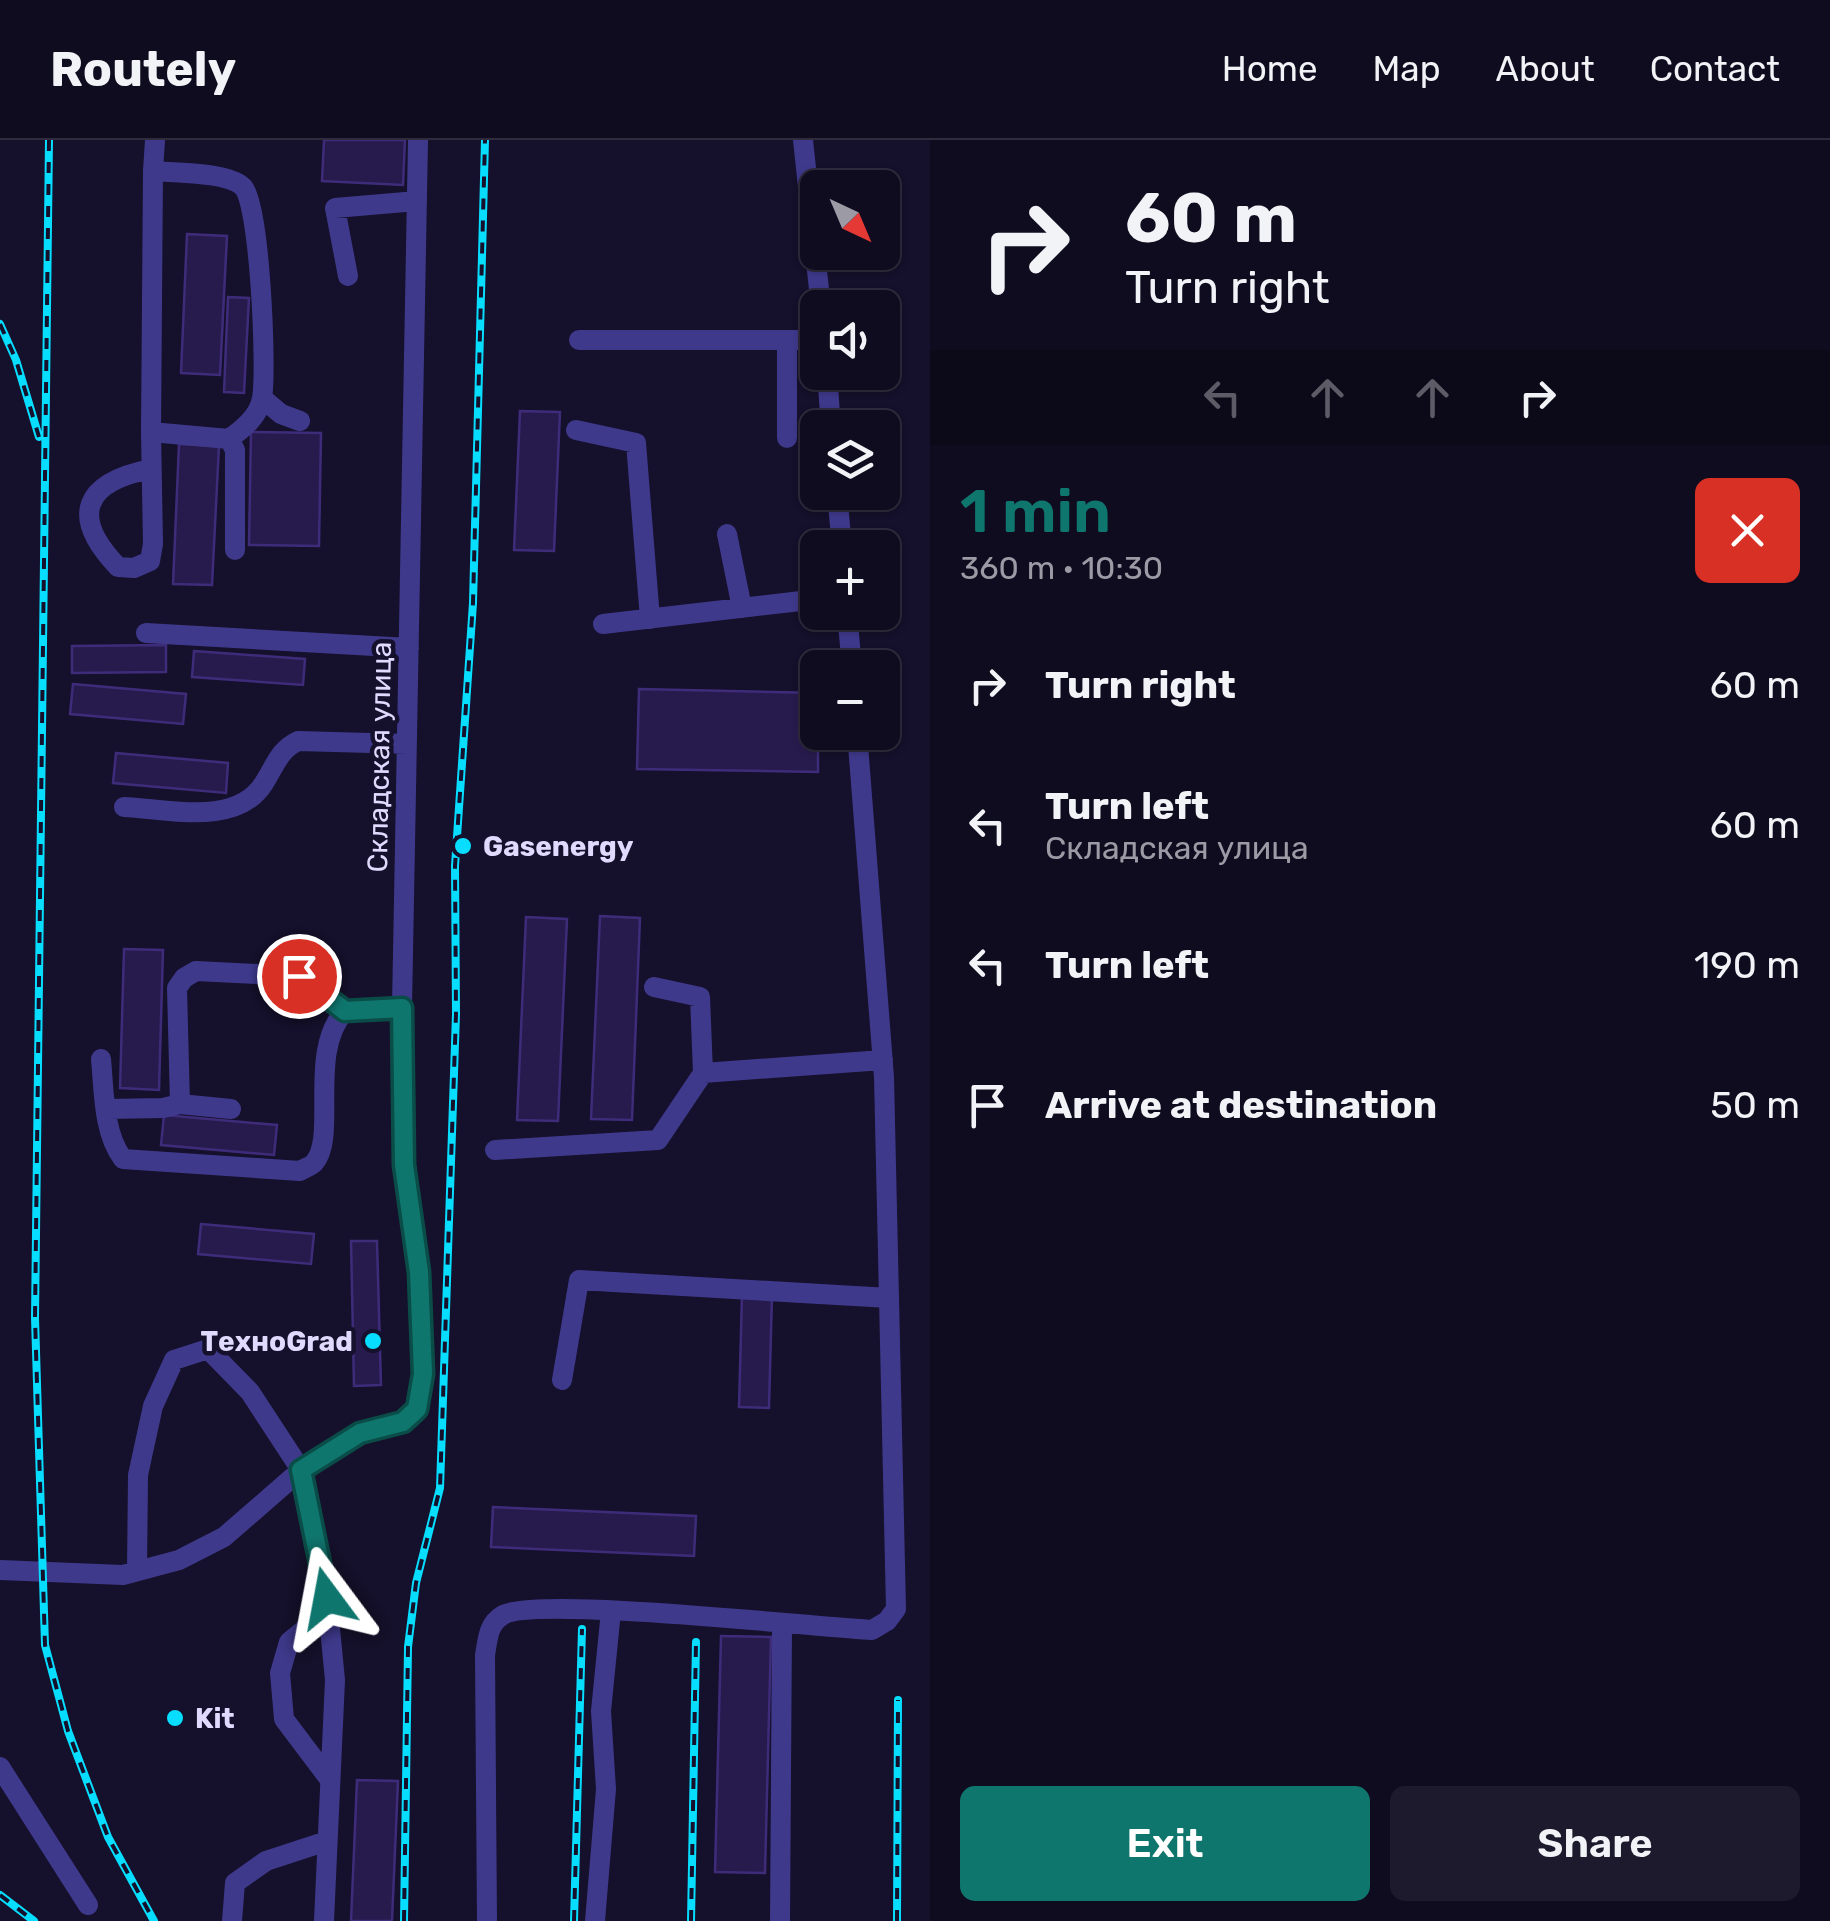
<!DOCTYPE html>
<meta charset="utf-8">
<style>
:root{--surface:#100c20;--page:#1e1a2d;--text:#f1f3f6;--muted:#9c9ba5;--line:#302c3e;--accent:#0f766e}
body{margin:0;font-family:Rubik,sans-serif;background:var(--page);color:var(--text);height:100vh;display:flex;flex-direction:column;font-size:38px;white-space:nowrap}
*{box-sizing:border-box;margin:0}
p{font-size:32px;color:var(--muted)}
.icon{flex:none;width:55px;height:55px;fill:none;stroke:currentColor;stroke-width:2;stroke-linecap:round;stroke-linejoin:round}
.map{position:relative;flex:1;overflow:hidden}
.panel{display:flex;flex-direction:column;background:var(--surface);width:900px}
.panel>*{flex:none}
.hud{background:#100c20;color:var(--text);overflow:hidden}
.needle{width:65px;rotate:136deg}
.fabs{position:absolute;left:800px;top:30px;display:grid;gap:20px}
.fabs a{display:grid;place-items:center;width:100px;height:100px;border-radius:15px;background:var(--surface);box-shadow:0 2px 8px #0004,0 0 0 2px var(--line);font-size:50px}
.pin{position:absolute;display:grid;place-items:center;width:85px;height:85px;color:#fff;margin:-42px;border:5px solid #fff;border-radius:50%;box-shadow:0 2px 10px #0007}
.me{position:absolute;width:110px;margin:-55px;rotate:347deg;stroke-linejoin:round;filter:drop-shadow(0 0 8px #0008)}
.turn{display:flex;align-items:center;gap:35px;height:210px;padding:0 30px;font-size:45px}
.turn .icon{width:130px;height:130px;stroke-width:2.5}
.turn b{display:block;font-size:70px;line-height:85px}
.lanes{display:flex;align-items:center;height:95px;padding:0 30px;background:#0003;justify-content:center;gap:50px;direction:ltr}
.lanes .off{opacity:.35}
.round{display:grid;place-items:center;flex:none;width:105px;height:105px;border-radius:15px;background:var(--page)}
.head{display:flex;align-items:center;justify-content:space-between;height:170px;padding:0 30px}
h1{font-size:60px;font-weight:600;line-height:75px;color:var(--accent)}
.cta{display:flex;gap:20px;margin-top:auto;padding:20px 30px}
.cta a{flex:1;height:115px;border-radius:15px;background:var(--accent);color:#fff;font-size:40px;font-weight:600;line-height:115px;text-align:center}
.cta a+a{background:var(--page);color:var(--text)}
ul{padding:0;list-style:none}
li{display:flex;align-items:center;gap:30px;height:140px;padding:0 30px}
li div{flex:1}
li b{display:block;font-size:38px}
li em{font-style:normal}
header{display:flex;align-items:center;gap:60px;box-sizing:border-box;height:140px;padding:0 50px;background:var(--surface);border-bottom:2px solid var(--line)}
header strong{font-size:48px}
nav{display:flex;gap:55px;margin-inline-start:auto;font-size:35px}
main{display:flex;flex:1;min-height:0}
.map>svg:first-child{display:block}
.building{fill:#271b4d;stroke:#3e2c7a;stroke-width:2.5}
.lines{fill:none;stroke-linecap:round;stroke-linejoin:round}
.minor{stroke:#3f398c;stroke-width:20}
.rail-casing{stroke:#06ddff;stroke-width:8}
.rail{stroke:#15102b;stroke-width:4;stroke-dasharray:11;stroke-linecap:butt}
.route-casing{stroke:#0a4d48;stroke-width:25}
.route{stroke:#0f766e;stroke-width:18}
.poi-dot{fill:#06ddff;stroke:#15102b;stroke-width:4}
.labels{text-anchor:middle;stroke-width:9;stroke-linejoin:round;paint-order:stroke}
.street-label{font-size:28px;fill:#e0daff;stroke:#15102b}
.poi-label{font-size:28px;font-weight:bold;fill:#e0daff;stroke:#15102b;text-anchor:start}
</style>
<header>
<strong>Routely</strong>
<nav><a>Home</a><a>Map</a><a>About</a><a>Contact</a></nav>
</header>
<main>
<div class="map">
<svg width="930" height="1781" viewBox="0 0 930 1781">
<rect width="100%" height="100%" fill="#15102b"/>
<path class="building" d="M324 0H405L403 45 322 41Z
M187 94 227 96 220 235 181 233Z
M228 157 249 158 244 253 224 252Z
M520 271 560 272 554 411 514 410Z
M251 292 321 293 319 406 249 405Z
M179 304 219 306 212 445 173 444Z
M166 505V532L72 533V506Z
M194 511 305 519 303 545 192 537Z
M73 544 186 554 183 584 70 574Z
M639 549 818 553V632L637 629Z
M116 613 228 623 226 653 113 643Z
M600 776 640 778 632 980 591 979Z
M526 777 567 779 558 981 517 980Z
M124 809 163 810 159 950 120 948Z
M164 975 277 985 274 1015 161 1005Z
M201 1084 314 1094 311 1124 198 1114Z
M351 1101H377L381 1245 354 1246Z
M742 1154 772 1155 769 1268 739 1267Z
M493 1367 696 1376 694 1416 491 1407Z
M721 1496 771 1497 765 1733 715 1732Z
M357 1640 398 1641 392 1781H351Z"/>
<g class="lines">
<path class="minor" d="M155 0 153 31C175 33 228 32 243 47 260 63 267 231 262 258 259 276 243 289 229 299
M803 0 821 168
M153 31 151 292 229 299 235 310V410
M348 136 335 68 417 61
M579 200H818
M827 232 831 288
M262 258 281 274 300 281
M576 290 636 303 650 479
M151 292 153 404 150 421 134 428 118 427C69 376 84 342 151 329
M787 298V200
M837 352 842 408
M727 394 742 468
M847 472 852 528
M603 484 818 459
M146 493 409 508
M124 667C168 669 237 687 264 643 275 626 279 610 298 601L407 604
M654 847 700 857 703 933 883 920
M101 919C104 950 103 993 123 1019L300 1031C304 1028 310 1027 314 1023 338 997 307 911 345 871L402 867
M180 964 231 969
M106 969 163 968 180 964 177 848 184 838 196 831 299 836 345 871
M495 1010 658 1000 703 933
M562 1240 579 1140 889 1158
M0 1430 123 1435 179 1420 224 1397 301 1330 360 1293 403 1282 417 1269 423 1234 419 1132 404 1025 402 867 418 0
M137 1431 138 1335 153 1266 174 1220 208 1209 250 1252 301 1330 327 1458 335 1540 324 1781
M328 1470 289 1502 280 1533 284 1579 330 1640
M0 1627 88 1765
M232 1781 235 1743 266 1721 327 1701
M487 1781 485 1515C488 1498 488 1484 503 1475 533 1456 816 1487 872 1490L887 1481 896 1469 884 937 857 592
M595 1781 606 1649 601 1571 611 1471
M780 1781 782 1485"/>
<g class="rail-casing">
<path id="rail" d="M49 0 35 1178 45 1505 68 1591 108 1697 154 1781
M0 184 16 220 39 297
M0 1755 34 1781
M404 1781 408 1507 416 1443 440 1348 456 874 455 726 473 463 485 0
M574 1781 582 1489
M691 1781 696 1502
M897 1781 898 1560"/>
</g>
<use href="#rail" class="rail"/>
</g>
<g class="lines">
<g class="route-casing">
<path id="route" d="M299 836 345 871 402 868 404 1025 419 1132 423 1234 417 1269 403 1282 360 1293 301 1330 327 1458"/>
</g>
<use href="#route" class="route"/>
</g>
<g class="poi-dot">
<circle cx="463" cy="706" r="10"/>
<circle cx="373" cy="1201" r="10"/>
<circle cx="175" cy="1578" r="10"/>
</g>
<g class="labels">
<g class="street-label">
<text transform="translate(379 617) rotate(-89)" y="10">Складская улица</text>
</g>
<g class="poi-label">
<text x="483" y="716">Gasenergy</text>
<text x="353" y="1211" text-anchor="end">ТехноGrad</text>
<text x="195" y="1588">Kit</text>
</g>
</g>
</svg>
<div class="fabs">
<a><svg class="needle" viewBox="-14 -14 28 28"><path d="M0-13l5 13h-10z" fill="#e53935"/><path d="M0 13l5-13h-10z" fill="#9c9ba5"/></svg></a>
<a><svg class="icon" aria-label="sound" viewBox="0 0 24 24"><path d="M4 9h4l5-4v14l-5-4H4zM17 9q2 3 0 6"/></svg></a>
<a><svg class="icon" aria-label="layers" viewBox="0 0 24 24"><path d="M12 4l9 5-9 5-9-5zM3 14l9 5 9-5"/></svg></a>
<a>+</a>
<a>−</a>
</div>
<div class="pin" style="left:299px;top:836px;background:#d93025"><svg class="icon" aria-label="arrive" viewBox="0 0 24 24"><path d="M6 21V4h12l-3 4 3 4H6"/></svg></div>
<svg class="me" style="left:327px;top:1458px" viewBox="-20 -20 40 40"><path d="M0-17L14 15 0 8-14 15z" fill="#0f766e" stroke="#fff" stroke-width="4"/></svg>
</div>
<section class="panel">
<div class="hud">
<div class="turn"><svg class="icon" aria-label="right" viewBox="0 0 24 24"><path d="M7 20v-9h11M14 6l5 5-5 5"/></svg><div><b>60 m</b>Turn right</div></div>
<div class="lanes"><svg class="icon off" aria-label="left" viewBox="0 0 24 24"><path d="M17 20v-9H6M10 6l-5 5 5 5"/></svg><svg class="icon off" aria-label="ahead" viewBox="0 0 24 24"><path d="M12 20V5M6 11l6-6 6 6"/></svg><svg class="icon off" aria-label="ahead" viewBox="0 0 24 24"><path d="M12 20V5M6 11l6-6 6 6"/></svg><svg class="icon" aria-label="right" viewBox="0 0 24 24"><path d="M7 20v-9h11M14 6l5 5-5 5"/></svg></div>
</div>
<div class="head"><div><h1>1 min</h1><p>360 m · 10:30</p></div><a class="round" style="background:#d93025;color:#fff"><svg class="icon" aria-label="close" viewBox="0 0 24 24"><path d="M6 6l12 12M18 6L6 18"/></svg></a></div>
<ul>
<li><svg class="icon" aria-label="right" viewBox="0 0 24 24"><path d="M7 20v-9h11M14 6l5 5-5 5"/></svg><div><b>Turn right</b></div><em>60 m</em></li>
<li><svg class="icon" aria-label="left" viewBox="0 0 24 24"><path d="M17 20v-9H6M10 6l-5 5 5 5"/></svg><div><b>Turn left</b><p>Складская улица</p></div><em>60 m</em></li>
<li><svg class="icon" aria-label="left" viewBox="0 0 24 24"><path d="M17 20v-9H6M10 6l-5 5 5 5"/></svg><div><b>Turn left</b></div><em>190 m</em></li>
<li><svg class="icon" aria-label="arrive" viewBox="0 0 24 24"><path d="M6 21V4h12l-3 4 3 4H6"/></svg><div><b>Arrive at destination</b></div><em>50 m</em></li>
</ul>
<div class="cta"><a>Exit</a><a>Share</a></div>
</section>
</main>
